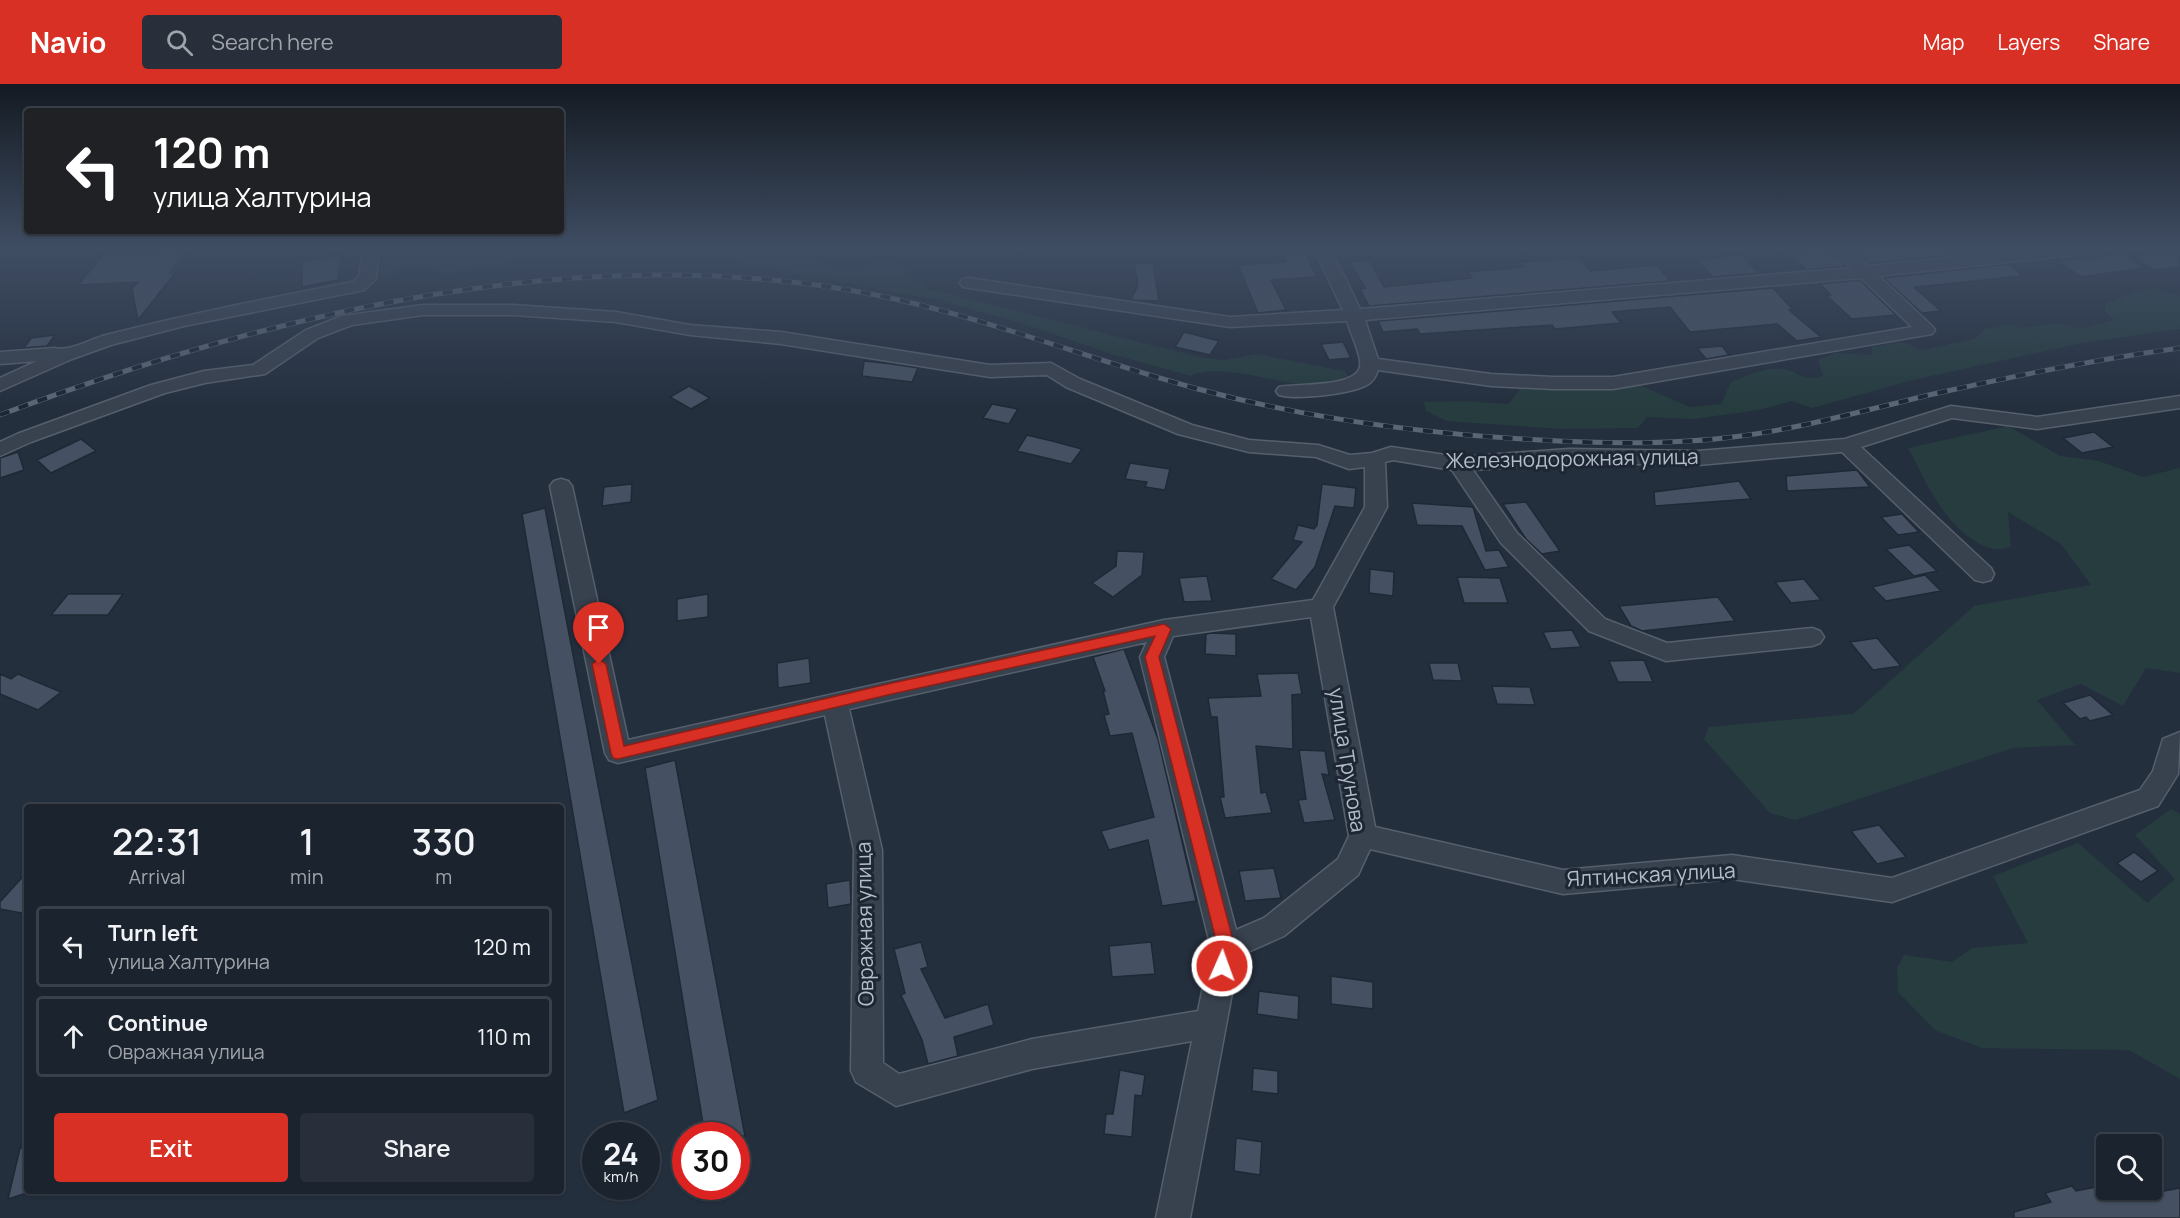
<!DOCTYPE html>
<meta charset="utf-8">
<style>
:root{--surface:#1b232e;--page:#282f3a;--text:#f1f3f6;--muted:#a0a4aa;--line:#39404a;--accent:#d93025}
body{margin:0;font-family:Manrope,sans-serif;background:var(--page);color:var(--text);height:100vh;display:flex;flex-direction:column;font-size:22px;white-space:nowrap}
*{box-sizing:border-box;margin:0}
p{font-size:20px;color:var(--muted)}
.icon{flex:none;width:33px;height:33px;fill:none;stroke:currentColor;stroke-width:2;stroke-linecap:round;stroke-linejoin:round}
.map{position:relative;flex:1;overflow:hidden}
.drawer{position:absolute;left:24px;top:720px;width:540px;height:390px;display:flex;flex-direction:column;background:var(--surface);border-radius:6px;box-shadow:0 2px 4px #0004,0 0 0 2px var(--line)}
.drawer>*{flex:none}
.hud{position:absolute;left:24px;top:24px;width:540px;height:126px;border-radius:6px;box-shadow:0 2px 4px #0004,0 0 0 2px var(--line);background:#202124;color:#fff;overflow:hidden}
.fabs{position:absolute;left:2096px;top:1050px;display:grid;gap:12px}
.fabs a{display:grid;place-items:center;width:66px;height:66px;border-radius:6px;background:var(--surface);box-shadow:0 2px 4px #0004,0 0 0 2px var(--line);font-size:30px}
.speed{position:absolute;left:582px;top:1038px;display:flex;gap:12px;font-size:30px;font-weight:700;text-align:center}
.speed>*{display:grid;place-content:center;width:78px;height:78px;border-radius:50%;background:var(--surface);box-shadow:0 2px 4px #0004,0 0 0 2px var(--line);line-height:1}
.speed small{font-size:15px;font-weight:400}
.speed .limit{border:9px solid #d22;background:#fff;color:#111}
.pin{position:absolute;display:grid;place-items:center;width:51px;height:51px;color:#fff;margin:-62px -26px;border-radius:50% 50% 50% 0;rotate:-45deg;box-shadow:0 0 6px #0007}
.pin .icon{rotate:45deg}
.me{position:absolute;width:66px;margin:-33px;rotate:2deg;stroke-linejoin:round;filter:drop-shadow(0 0 4px #0008)}
.turn{display:flex;align-items:center;gap:21px;height:126px;padding:0 30px;font-size:27px}
.turn .icon{width:78px;height:78px;stroke-width:2.5}
.turn b{display:block;font-size:42px;line-height:51px}
.eta{display:flex;justify-content:space-evenly;align-items:center;height:102px;text-align:center}
.eta b{font-size:36px;font-weight:600;line-height:42px}
.primary-button{display:flex;gap:12px;margin-top:auto;padding:12px 30px}
.primary-button a{flex:1;height:69px;border-radius:6px;background:var(--accent);color:#fff;font-size:24px;font-weight:600;line-height:69px;text-align:center}
.primary-button a+a{background:var(--page);color:var(--text)}
ul{padding:0;list-style:none}
li{display:flex;align-items:center;gap:18px;height:81px;margin:0 12px 9px;padding:0 18px;border:3px solid var(--line);border-radius:6px}
li div{flex:1}
li b{display:block;font-size:22px}
li em{font-style:normal}
header{display:flex;align-items:center;gap:36px;box-sizing:border-box;height:84px;padding:0 30px;background:var(--accent);color:#fff}
header strong{font-size:28px}
nav{display:flex;gap:33px;margin-inline-start:auto;font-size:21px}
.search{width:420px;height:54px;background:var(--page);display:flex;align-items:center;gap:15px;box-sizing:border-box;padding:0 21px;border-radius:6px;color:var(--muted);font-size:22px}
.map>svg:first-child{display:block}
.green{fill:#263c3f}
.building{fill:#455162;stroke:#1f2835;stroke-width:1.5}
.lines{fill:none;stroke-linecap:round;stroke-linejoin:round}
.minor-casing{stroke:#565f6c;stroke-width:3}
.minor{fill:#38414e;fill-rule:evenodd}
.rail-casing{stroke:#5a6575;stroke-width:5}
.rail{stroke:#1d2633;stroke-width:4;stroke-dasharray:10;stroke-linecap:butt}
.route{fill:#d93025;stroke:#8d1f18;stroke-width:1.5}
.labels{text-anchor:middle;stroke-width:6;stroke-linejoin:round;paint-order:stroke}
.street-label{font-size:21px;fill:#b4bcc9;stroke:#1d2633}
</style>
<header>
<strong>Navio</strong>
<div class="search"><svg class="icon" aria-label="search" viewBox="0 0 24 24"><circle cx="10" cy="10" r="6"/><path d="M15 15l6 6"/></svg>Search here</div>
<nav><a>Map</a><a>Layers</a><a>Share</a></nav>
</header>
<div class="map">
<svg width="2180" height="1134" viewBox="0 0 2180 1134">
<rect width="100%" height="100%" fill="#242f3e"/>
<path class="green" d="M387 163H524L522 170 496 182 447 189 414 181 390 191H380Z
M577 163H683L637 170Z
M721 163H782L784 168 852 187 877 178 899 180 929 205 1203 274 1225 276 1256 270 1345 287 1350 297C1333 298 1314 302 1298 300 1270 297 1214 278 1191 292L1115 271 1024 240 938 216 736 178 735 167Z
M2156 204 2180 212V245L2082 259 1913 296 1812 324 1792 317 1759 326 1693 335 1647 333 1638 344 1560 345 1447 337 1426 327 1424 318 1465 317 1508 320 1521 304 1576 305 1642 302 1690 323 1721 320 1731 298C1747 292 1764 283 1782 285 1802 287 1797 299 1823 292L1818 276 1836 269 1872 271V263L1904 258 1922 266 1974 255 1985 245 2009 241 2022 244 2058 239 2079 245 2113 236 2104 225 2106 220 2134 208Z
M2008 342 2060 372 2099 377 2143 393 2180 384V589L2146 584 2123 622 2081 600 2037 616 2075 661 2013 664 1795 736 1770 729 1704 655 1709 643 1853 630 1974 522 2091 501 2061 460 2008 428 2011 463C2006 464 1998 466 1993 465 1948 452 1928 401 1908 364Z
M2171 725 2180 730V995L2129 966 1982 964 1935 946 1898 908 1897 884 1904 871 1952 878 1972 864 2028 859 1993 792 2078 759 2147 819 2175 795 2135 751Z"/>
<path class="building" d="M161 163H189L170 189H175L138 236 132 205 138 198 78 201 105 169 158 167Z
M1853 163H1985L1990 167 1870 180Z
M1828 164 1846 182 1806 186 1787 167Z
M1304 166 1317 193 1271 196 1286 226 1258 229 1238 181 1286 178 1281 168Z
M2180 167V183L2154 186 2134 172Z
M2123 170 2144 184 2081 193 2058 177Z
M341 171 338 196 302 203V177Z
M1742 171 1759 189 1713 193 1696 175Z
M1580 174 1590 187 1657 181 1670 197 1369 222 1360 205 1365 204 1350 178 1369 176 1384 203 1472 194 1468 188 1523 183 1520 178Z
M1153 179 1159 217 1131 216 1138 201 1134 180Z
M2008 180 2023 192 1914 203 1941 227 1922 229 1884 194Z
M1860 196 1896 231 1852 235 1826 211H1831L1820 200Z
M1773 204 1793 226H1789L1821 253 1797 257 1777 240 1690 248 1670 223 1612 228 1621 239 1555 245 1552 241 1420 250 1417 245 1383 248 1378 237Z
M1184 248 1219 257 1210 271 1175 263Z
M55 251 47 262 24 264 31 254Z
M1343 258 1351 274 1329 276 1321 260Z
M1722 262 1729 271 1706 275 1697 264Z
M864 277 892 280 918 284 912 298 862 292Z
M689 302 710 314 691 325 670 313Z
M992 320 1018 325 1009 340 983 334Z
M2094 348 2113 363 2082 369 2063 354Z
M1027 351 1052 357 1082 365 1071 380 1017 367Z
M81 355 96 367 51 389 37 376Z
M18 368 24 386 0 394V374Z
M1130 379 1170 385 1165 406 1145 403 1147 398 1125 395Z
M1857 386 1870 403 1787 407 1786 392Z
M1739 397 1751 415 1655 422 1654 408Z
M632 400 631 418 602 422 604 403Z
M1322 400 1356 404 1354 424 1335 422 1315 483 1296 506 1271 495 1302 458 1293 456 1298 441 1314 445 1317 441Z
M1526 418 1560 467 1542 470 1526 455 1503 420Z
M1412 419 1473 423 1486 467 1499 466 1509 483 1485 486 1462 442 1417 441Z
M545 424 658 1016 624 1029 522 430Z
M1902 430 1919 448 1898 451 1881 433Z
M1909 461 1937 487 1914 492 1886 465Z
M1117 467 1144 468 1142 491 1113 513 1092 499 1116 482Z
M1370 485 1394 488 1393 512 1369 509Z
M1925 491 1941 507 1886 517 1872 503Z
M1207 492 1212 517 1184 518 1179 494Z
M1457 493 1500 494 1508 519H1464Z
M1804 495 1821 516 1791 519 1775 498Z
M68 510H123L108 531H51Z
M708 510V533L677 537V515Z
M1718 513 1735 537 1642 547 1631 542 1619 522Z
M1572 546 1581 563 1551 565 1543 548Z
M1212 549 1236 550V572L1205 570 1206 550Z
M1877 554 1901 582 1873 586 1850 558Z
M1124 565 1158 655 1196 817 1162 822 1148 756 1109 766 1101 747 1154 733 1132 649 1110 652 1104 631 1109 630 1103 607H1105L1093 573Z
M809 574 811 599 778 604 777 579Z
M1644 576 1653 598H1618L1609 577Z
M1429 579H1458L1462 597 1433 596Z
M1298 589 1302 610 1292 611 1293 665 1256 662 1261 709 1266 708 1272 729 1225 734 1220 713H1224L1217 633H1211L1208 614 1261 612 1257 590Z
M0 590 11 595 18 590 61 608 38 626 0 610Z
M1492 602 1530 603 1535 621 1497 620Z
M2090 611 2113 631 2090 637 2086 633 2080 635 2063 619Z
M1299 666 1325 667 1329 691 1322 690 1335 736 1304 739 1298 716 1306 715Z
M675 676 745 1052H705L645 684Z
M1879 741 1906 773 1877 780 1851 747Z
M2134 768 2158 787 2141 798 2117 779Z
M1274 784 1281 814 1245 817 1239 787Z
M27 788V830L0 825V818Z
M850 796 851 820 828 824 826 800Z
M921 858 928 883 921 885 945 934 988 920 994 941 954 953 958 972 928 980 922 956 901 911 905 909 894 865Z
M1151 858 1155 890 1112 893 1109 862Z
M1331 892 1373 898V925L1331 920Z
M1259 907 1299 912 1298 936 1257 930Z
M1253 984 1278 987V1010L1252 1007Z
M1120 986 1145 991 1142 1012 1135 1011 1132 1053 1104 1050 1106 1030H1113Z
M1236 1054 1262 1058 1260 1091 1234 1087Z
M20 1064H27V1109L8 1115Z
M2106 1101V1106H2128L2133 1113 2180 1104V1134H2014V1128L2051 1118 2045 1109 2072 1102 2076 1107Z"/>
<g class="lines">
<g class="minor-casing">
<path id="minor" d="M363 163H379L376 195 364 206 184 242 111 261 72 275 0 307V294L37 277 0 280V268L54 264C70 268 90 255 106 251 188 230 270 214 352 198L359 193Z
M1313 163H1330L1360 225 1851 184 1831 163H1849L1869 182 2051 163H2110L2102 168 1879 192 1932 242 1935 246 1932 250 1613 305H1553L1491 302 1378 286C1376 292 1373 298 1367 301 1351 310 1297 316 1279 311L1276 307 1279 303C1297 299 1365 305 1360 277 1358 264 1351 250 1347 237L1230 243 969 204 963 203 960 199 963 195 969 194 1230 233 1343 226ZM1861 194 1912 243 1613 293H1553L1491 290 1378 275 1365 236Z
M423 221H513L616 228 690 241 781 248 990 281 1051 279 1080 295 1192 341 1249 356 1318 361 1350 371 1372 369 1391 363 1459 373 1569 365 1698 367 1845 355 1951 322 2037 333 2180 312V324L2037 345 1952 334 1861 363 1991 484 1994 490 1991 496 1983 498 1975 496 1842 368 1698 381 1569 379 1473 386 1517 449 1605 535 1667 559 1812 544 1820 547 1824 553 1820 559 1812 562 1666 577 1589 547 1501 459 1452 386 1393 376 1385 378 1387 423 1333 523 1375 743 1563 786 1732 771 1892 794 2140 706 2153 687 2163 655 2180 648 2178 690 2158 722 1892 818 1732 795 1563 810 1370 765 1358 791 1284 852 1239 872 1190 1134H1156L1192 957 1032 985 896 1022 856 998 851 987 854 766 825 631 618 679 609 676 605 669 550 402 554 397 561 395 568 397 572 402 628 656 1164 536 1313 516 1365 423V383L1349 385 1316 373 1249 368 1178 350 1066 303 1047 291 990 293 781 260 690 251 616 238 513 231H423L352 241 318 254 265 290 205 299 165 309 31 358 0 372V358L17 350 151 301 204 287 253 281 306 246 342 232ZM1311 533 1349 752 1338 775 1264 834 1236 846 1164 573 1173 552ZM1147 558 1140 573 1211 864 1198 927 1032 955 899 990 883 979 882 766 849 625Z"/>
</g>
<use href="#minor" class="minor"/>
<g class="rail-casing">
<path id="rail" d="M0 331C272 229 584 153 876 211 986 233 1090 276 1198 305 1309 335 1425 350 1540 356 1607 360 1675 361 1741 352 1808 343 1873 324 1938 309 2018 291 2099 275 2180 264"/>
</g>
<use href="#rail" class="rail"/>
</g>
<linearGradient id="sky" x2="0" y2="1"><stop stop-color="#141a22"/><stop offset="0.51" stop-color="#3f4d63"/><stop offset="1" stop-color="#3f4d63" stop-opacity="0"/></linearGradient>
<rect width="2180" height="322" fill="url(#sky)"/>
<path class="route" d="M1164 540 1171 545 1159 573 1235 864 1228 888 1222 890 1217 888 1214 882 1218 864 1145 573 1155 552 892 610 618 675 613 674 611 669 592 580 599 575 606 580 624 662 892 599Z"/>
<g class="labels">
<g class="street-label">
<text transform="translate(1572 375) rotate(-1)" y="7">Железнодорожная улица</text>
<text transform="translate(1347 676) rotate(81)" y="7">улица Трунова</text>
<text transform="translate(1651 791) rotate(-3)" y="7">Ялтинская улица</text>
<text transform="translate(865 840) rotate(-91)" y="7">Овражная улица</text>
</g>
</g>
</svg>
<div class="fabs">
<a><svg class="icon" aria-label="search" viewBox="0 0 24 24"><circle cx="10" cy="10" r="6"/><path d="M15 15l6 6"/></svg></a>
</div>
<div class="speed"><div>24<small>km/h</small></div><div class="limit">30</div></div>
<div class="pin" style="left:599px;top:580px;background:#d93025"><svg class="icon" aria-label="arrive" viewBox="0 0 24 24"><path d="M6 21V4h12l-3 4 3 4H6"/></svg></div>
<svg class="me" style="left:1222px;top:882px" viewBox="-20 -20 40 40"><circle r="17" fill="#d93025" stroke="#fff" stroke-width="3"/><path d="M0-11L8 9 0 5-8 9z" fill="#fff"/></svg>
<div class="hud">
<div class="turn"><svg class="icon" aria-label="left" viewBox="0 0 24 24"><path d="M17 20v-9H6M10 6l-5 5 5 5"/></svg><div><b>120 m</b>улица Халтурина</div></div>
</div>
<section class="drawer">
<div class="eta">
<div><b>22:31</b><p>Arrival</p></div>
<div><b>1</b><p>min</p></div>
<div><b>330</b><p>m</p></div>
</div>
<ul>
<li><svg class="icon" aria-label="left" viewBox="0 0 24 24"><path d="M17 20v-9H6M10 6l-5 5 5 5"/></svg><div><b>Turn left</b><p>улица Халтурина</p></div><em>120 m</em></li>
<li><svg class="icon" aria-label="ahead" viewBox="0 0 24 24"><path d="M12 20V5M6 11l6-6 6 6"/></svg><div><b>Continue</b><p>Овражная улица</p></div><em>110 m</em></li>
</ul>
<div class="primary-button"><a>Exit</a><a>Share</a></div>
</section>
</div>
